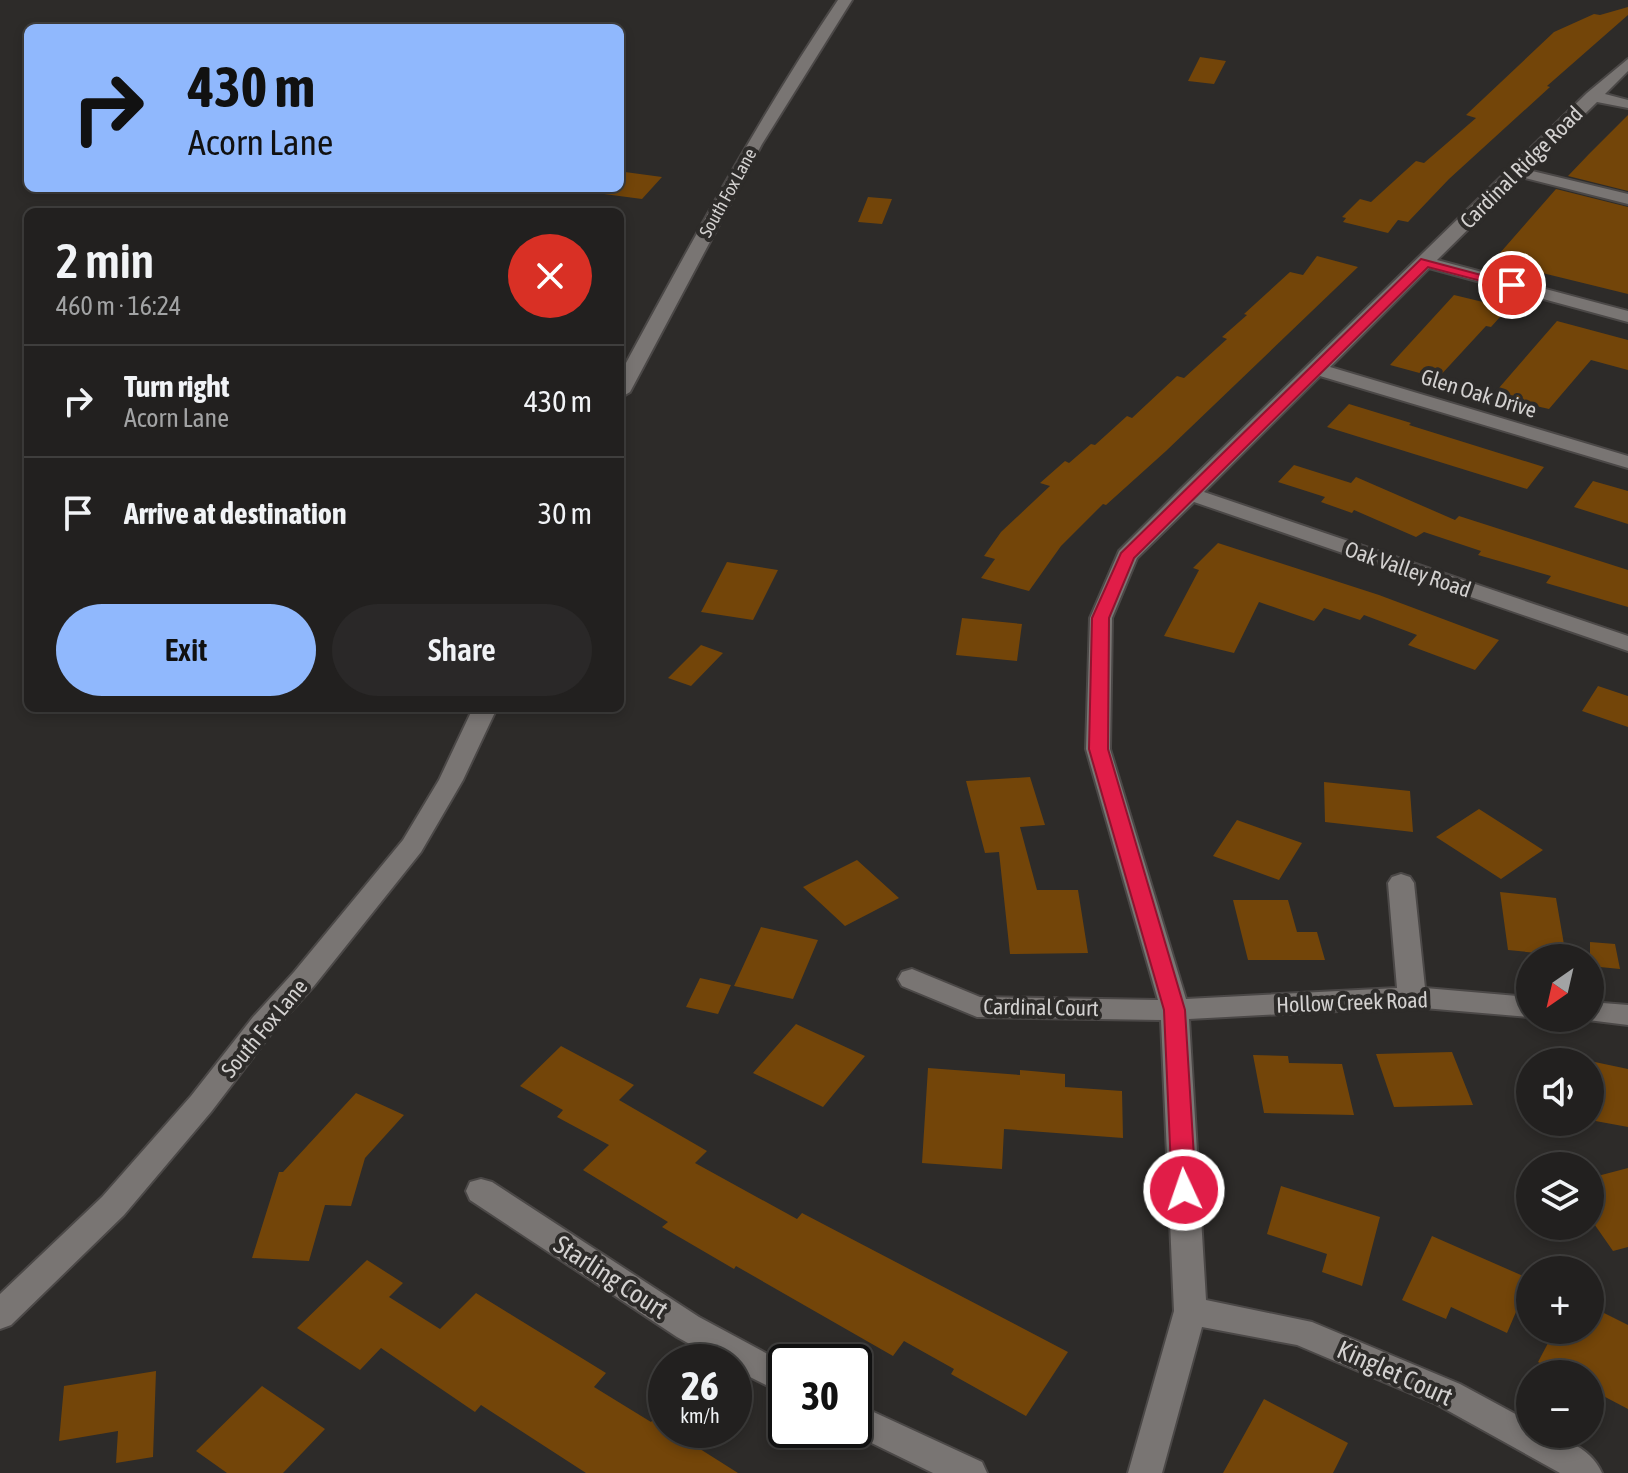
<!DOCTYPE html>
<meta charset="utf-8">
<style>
:root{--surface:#22201f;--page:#2a2828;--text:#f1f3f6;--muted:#a2a3a4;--line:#3f3e3d;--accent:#90b8fd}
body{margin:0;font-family:"Asap Condensed",sans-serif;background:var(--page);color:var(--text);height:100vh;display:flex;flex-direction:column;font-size:30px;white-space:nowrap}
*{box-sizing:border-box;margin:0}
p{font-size:26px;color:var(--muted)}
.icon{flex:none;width:44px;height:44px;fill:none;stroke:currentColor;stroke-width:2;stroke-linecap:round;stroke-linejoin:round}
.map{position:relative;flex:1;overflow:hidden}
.panel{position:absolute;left:24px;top:208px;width:600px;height:504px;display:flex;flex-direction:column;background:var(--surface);border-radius:12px;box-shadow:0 4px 12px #0003,0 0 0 2px var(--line)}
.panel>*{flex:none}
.banner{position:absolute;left:24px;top:24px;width:600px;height:168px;border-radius:12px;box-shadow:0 4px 12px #0003,0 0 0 2px var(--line);background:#90b8fd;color:#111;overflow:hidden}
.needle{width:52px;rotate:214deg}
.tools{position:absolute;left:1516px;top:944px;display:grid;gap:16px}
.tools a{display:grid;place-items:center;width:88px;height:88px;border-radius:50%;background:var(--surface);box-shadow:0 4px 12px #0003,0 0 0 2px var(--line);font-size:40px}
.speed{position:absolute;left:648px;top:1344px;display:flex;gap:16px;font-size:40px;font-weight:700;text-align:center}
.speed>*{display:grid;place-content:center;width:104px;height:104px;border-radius:50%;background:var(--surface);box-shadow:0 4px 12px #0003,0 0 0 2px var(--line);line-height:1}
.speed small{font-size:20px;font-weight:400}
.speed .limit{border:4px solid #111;border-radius:12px;background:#fff;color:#111}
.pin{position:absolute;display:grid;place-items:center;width:68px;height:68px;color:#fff;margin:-34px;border:4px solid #fff;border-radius:50%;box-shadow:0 2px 8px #0007}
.me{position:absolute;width:88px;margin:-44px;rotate:357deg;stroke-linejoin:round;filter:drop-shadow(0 0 6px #0008)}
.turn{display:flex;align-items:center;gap:28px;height:168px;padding:0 32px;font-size:36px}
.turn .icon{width:104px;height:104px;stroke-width:2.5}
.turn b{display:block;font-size:56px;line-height:68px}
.round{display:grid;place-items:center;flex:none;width:84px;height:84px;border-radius:42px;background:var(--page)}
.head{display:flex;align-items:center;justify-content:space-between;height:136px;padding:0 32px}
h1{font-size:48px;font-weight:600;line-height:60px}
.button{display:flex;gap:16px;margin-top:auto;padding:16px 32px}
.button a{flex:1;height:92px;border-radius:48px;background:var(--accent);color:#111;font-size:32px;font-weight:600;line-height:92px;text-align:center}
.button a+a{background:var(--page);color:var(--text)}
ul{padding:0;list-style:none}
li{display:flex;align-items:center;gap:24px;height:112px;padding:0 32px;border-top:2px solid var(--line)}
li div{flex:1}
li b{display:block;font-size:30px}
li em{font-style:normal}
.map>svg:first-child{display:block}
.building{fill:#734509}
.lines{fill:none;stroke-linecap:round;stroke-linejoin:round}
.minor-casing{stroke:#4b4847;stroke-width:4}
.minor{fill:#797573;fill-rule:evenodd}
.route{fill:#e11d48;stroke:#92132f;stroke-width:2}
.labels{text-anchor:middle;stroke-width:8;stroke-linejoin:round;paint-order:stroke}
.far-street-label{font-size:18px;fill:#d3d1d0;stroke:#2d2b29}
.street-label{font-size:22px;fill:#d3d1d0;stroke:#2d2b29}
.near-street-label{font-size:26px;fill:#d3d1d0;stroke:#2d2b29}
</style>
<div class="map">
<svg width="1628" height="1473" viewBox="0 0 1628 1473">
<rect width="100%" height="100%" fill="#2d2b29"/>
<path class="building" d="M1628 7V15L1547 86 1550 87 1449 179 1408 222 1398 220 1388 233 1343 222 1346 218 1342 217 1360 199 1371 202 1416 161 1424 163 1476 118 1466 115 1554 32 1594 14 1600 15Z
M1200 57 1226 61 1214 84 1188 81Z
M1628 115V191L1568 176 1589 154Z
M625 172 662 177 642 199 604 194 609 188H620V177Z
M1556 189 1628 207V294L1493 261Z
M868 197 892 199 882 224 858 222Z
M1317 256 1358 267 1166 451 1106 505 1103 504 1061 546 1029 591 981 578 995 559 984 556 1001 532 1050 486 1040 483 1065 461 1069 463 1091 444 1095 445 1127 416 1132 418 1177 376 1184 378 1227 339 1222 337 1247 315 1244 314 1290 272 1303 275Z
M1454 295 1508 308 1491 327 1486 326 1438 378 1390 365Z
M1557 321 1628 340V370L1591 360 1549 409 1492 396Z
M1349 404 1411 423 1409 425 1544 467 1527 489 1327 427Z
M1294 465 1351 483 1356 477 1455 520 1459 516 1628 570V607L1546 583 1551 576 1478 555 1481 551 1424 532 1416 537 1354 510 1352 513 1321 502 1325 497 1278 482Z
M1593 481 1628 491V524L1574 507Z
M1218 543 1379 595 1499 640 1475 670 1408 645 1417 635 1364 615 1360 620 1324 608 1314 621 1259 602 1234 653 1164 636 1199 570 1193 568Z
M727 562 778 570 753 620 701 612Z
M962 618 1022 624 1017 661 956 655Z
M701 645 723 653 691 686 668 678Z
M1598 686 1628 696V727L1582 711Z
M1030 777 1045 825 1020 827 1037 890H1078L1088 953 1010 954 999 852 985 853 966 781Z
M1324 782 1410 791 1413 832 1325 822Z
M1479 809 1543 850 1501 879 1436 837Z
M1237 820 1302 843 1279 880 1213 856Z
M857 860 899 898 845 926 803 887Z
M1500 892 1556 898 1566 956 1508 950Z
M1233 900H1288L1297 932H1317L1325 960H1248Z
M761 927 818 940 793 999 734 986Z
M1590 942 1615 944 1620 969 1590 966Z
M700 978 731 985 718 1014 686 1007Z
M796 1024 865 1056 823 1107 753 1073Z
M561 1046 634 1085 619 1100 707 1151 695 1163 797 1219 802 1213 1068 1352 1026 1416 951 1374 954 1369 904 1341 893 1356 736 1266 734 1269 662 1227 668 1222 583 1170 609 1145 557 1117 563 1110 520 1086Z
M1452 1052 1473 1105 1394 1107 1376 1054Z
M1253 1055 1288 1056 1289 1063 1342 1064 1354 1115 1264 1113Z
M1590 1061 1628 1069V1127L1590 1120Z
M928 1068 1020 1075V1070L1065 1074V1087L1122 1091 1123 1138 1004 1129 1002 1169 922 1163Z
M356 1093 404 1115 365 1158 351 1206 325 1205 309 1261 252 1258 279 1172H283Z
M1628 1168V1247L1613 1251 1590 1218V1178Z
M1281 1186 1380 1217 1362 1286 1322 1272 1327 1254 1267 1234Z
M1432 1236 1530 1279 1507 1333 1451 1307 1446 1319 1402 1300Z
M367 1260 403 1283 389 1297 440 1329 476 1293 606 1373 594 1387 651 1422 666 1405V1430H698L689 1442 738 1473H586L481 1405 475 1412 381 1348 360 1370 297 1328Z
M1590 1306 1628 1325V1409L1590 1389V1374H1561L1538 1362 1555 1330H1590Z
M156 1371 153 1457 116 1463 118 1431 59 1441 64 1386Z
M262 1386 325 1429 283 1473H227L196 1451Z
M1264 1399 1348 1443 1333 1473H1223Z"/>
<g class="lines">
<g class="minor-casing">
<path id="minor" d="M838 0H852L762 144 630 392 620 398V374C689 247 757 120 838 0Z
M1628 59V71L1605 94 1628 100V108L1597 102 1528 170 1628 194V204L1521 177 1437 260 1628 311V322L1429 268 1330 367 1628 456V468L1320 376 1204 492 1628 636V651L1194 502 1137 558 1112 618 1110 749 1186 999 1397 988 1388 883 1392 877 1401 874 1410 877 1414 883 1425 988 1530 997V1017L1412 1007 1189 1019 1206 1300 1312 1322 1460 1384 1530 1422V1434C1558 1434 1590 1446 1602 1473H1560L1436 1404 1297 1345 1202 1327 1162 1473H1128L1174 1311 1161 1020 977 1017 902 986 898 979 902 972 912 969 980 997 1158 1000 1086 749 1090 618 1119 551 1181 489 1587 93Z
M473 708H497L463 780 421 852 314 986 273 1031 211 1112 124 1215 11 1325 0 1329V1294L102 1197 191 1096 253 1017 294 972 403 840 439 780Z
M1590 1002 1628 1005V1025L1580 1019 1590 1018Z
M481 1179 492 1182 699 1317 786 1364V1395L734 1369V1362H722L677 1337 470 1200 466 1191 470 1182Z
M854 1403 982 1462 987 1473H933L845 1430H854Z"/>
</g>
<use href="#minor" class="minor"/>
</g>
<path class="route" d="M1421 259 1519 285 1512 289 1428 267 1134 558 1109 618 1108 749 1185 1010 1196 1190 1192 1197 1184 1200 1176 1197 1172 1190 1164 1010 1089 749 1092 618 1121 553Z"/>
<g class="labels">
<g class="far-street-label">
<text transform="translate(728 193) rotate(-61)" y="6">South Fox Lane</text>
</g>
<g class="street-label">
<text transform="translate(1521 167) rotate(-45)" y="8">Cardinal Ridge Road</text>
<text transform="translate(1479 393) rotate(17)" y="8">Glen Oak Drive</text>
<text transform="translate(1408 569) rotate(19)" y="8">Oak Valley Road</text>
<text transform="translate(1352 1002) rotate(-2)" y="8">Hollow Creek Road</text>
<text transform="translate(1041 1007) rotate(1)" y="8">Cardinal Court</text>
<text transform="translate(264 1028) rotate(-50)" y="8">South Fox Lane</text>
</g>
<g class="near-street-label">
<text transform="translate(611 1277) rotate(33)" y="9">Starling Court</text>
<text transform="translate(1395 1373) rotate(24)" y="9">Kinglet Court</text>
</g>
</g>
</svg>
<div class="tools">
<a><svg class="needle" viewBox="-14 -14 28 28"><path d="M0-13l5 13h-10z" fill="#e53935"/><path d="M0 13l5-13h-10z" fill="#a2a3a4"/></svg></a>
<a><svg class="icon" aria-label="sound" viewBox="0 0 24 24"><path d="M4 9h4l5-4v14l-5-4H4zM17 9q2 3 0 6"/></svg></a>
<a><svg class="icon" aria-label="layers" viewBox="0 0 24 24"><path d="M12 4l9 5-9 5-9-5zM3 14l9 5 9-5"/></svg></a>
<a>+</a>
<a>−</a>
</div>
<div class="speed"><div>26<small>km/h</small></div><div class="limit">30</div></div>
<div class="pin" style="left:1512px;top:285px;background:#d93025"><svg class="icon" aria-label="arrive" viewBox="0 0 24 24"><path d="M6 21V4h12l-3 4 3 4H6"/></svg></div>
<svg class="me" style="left:1184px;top:1190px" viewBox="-20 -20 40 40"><circle r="17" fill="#e11d48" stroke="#fff" stroke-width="3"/><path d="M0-11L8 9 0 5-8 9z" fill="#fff"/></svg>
<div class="banner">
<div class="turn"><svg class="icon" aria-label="right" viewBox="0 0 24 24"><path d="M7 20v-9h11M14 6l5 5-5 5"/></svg><div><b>430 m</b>Acorn Lane</div></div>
</div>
<section class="panel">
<div class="head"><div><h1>2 min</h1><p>460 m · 16:24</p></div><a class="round" style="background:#d93025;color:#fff"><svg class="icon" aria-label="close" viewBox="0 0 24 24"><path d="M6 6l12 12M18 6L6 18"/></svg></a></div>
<ul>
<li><svg class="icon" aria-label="right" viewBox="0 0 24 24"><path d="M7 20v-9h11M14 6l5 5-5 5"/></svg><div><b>Turn right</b><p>Acorn Lane</p></div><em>430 m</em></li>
<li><svg class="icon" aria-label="arrive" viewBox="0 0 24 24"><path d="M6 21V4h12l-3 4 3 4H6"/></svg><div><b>Arrive at destination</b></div><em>30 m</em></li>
</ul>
<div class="button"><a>Exit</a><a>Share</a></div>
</section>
</div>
